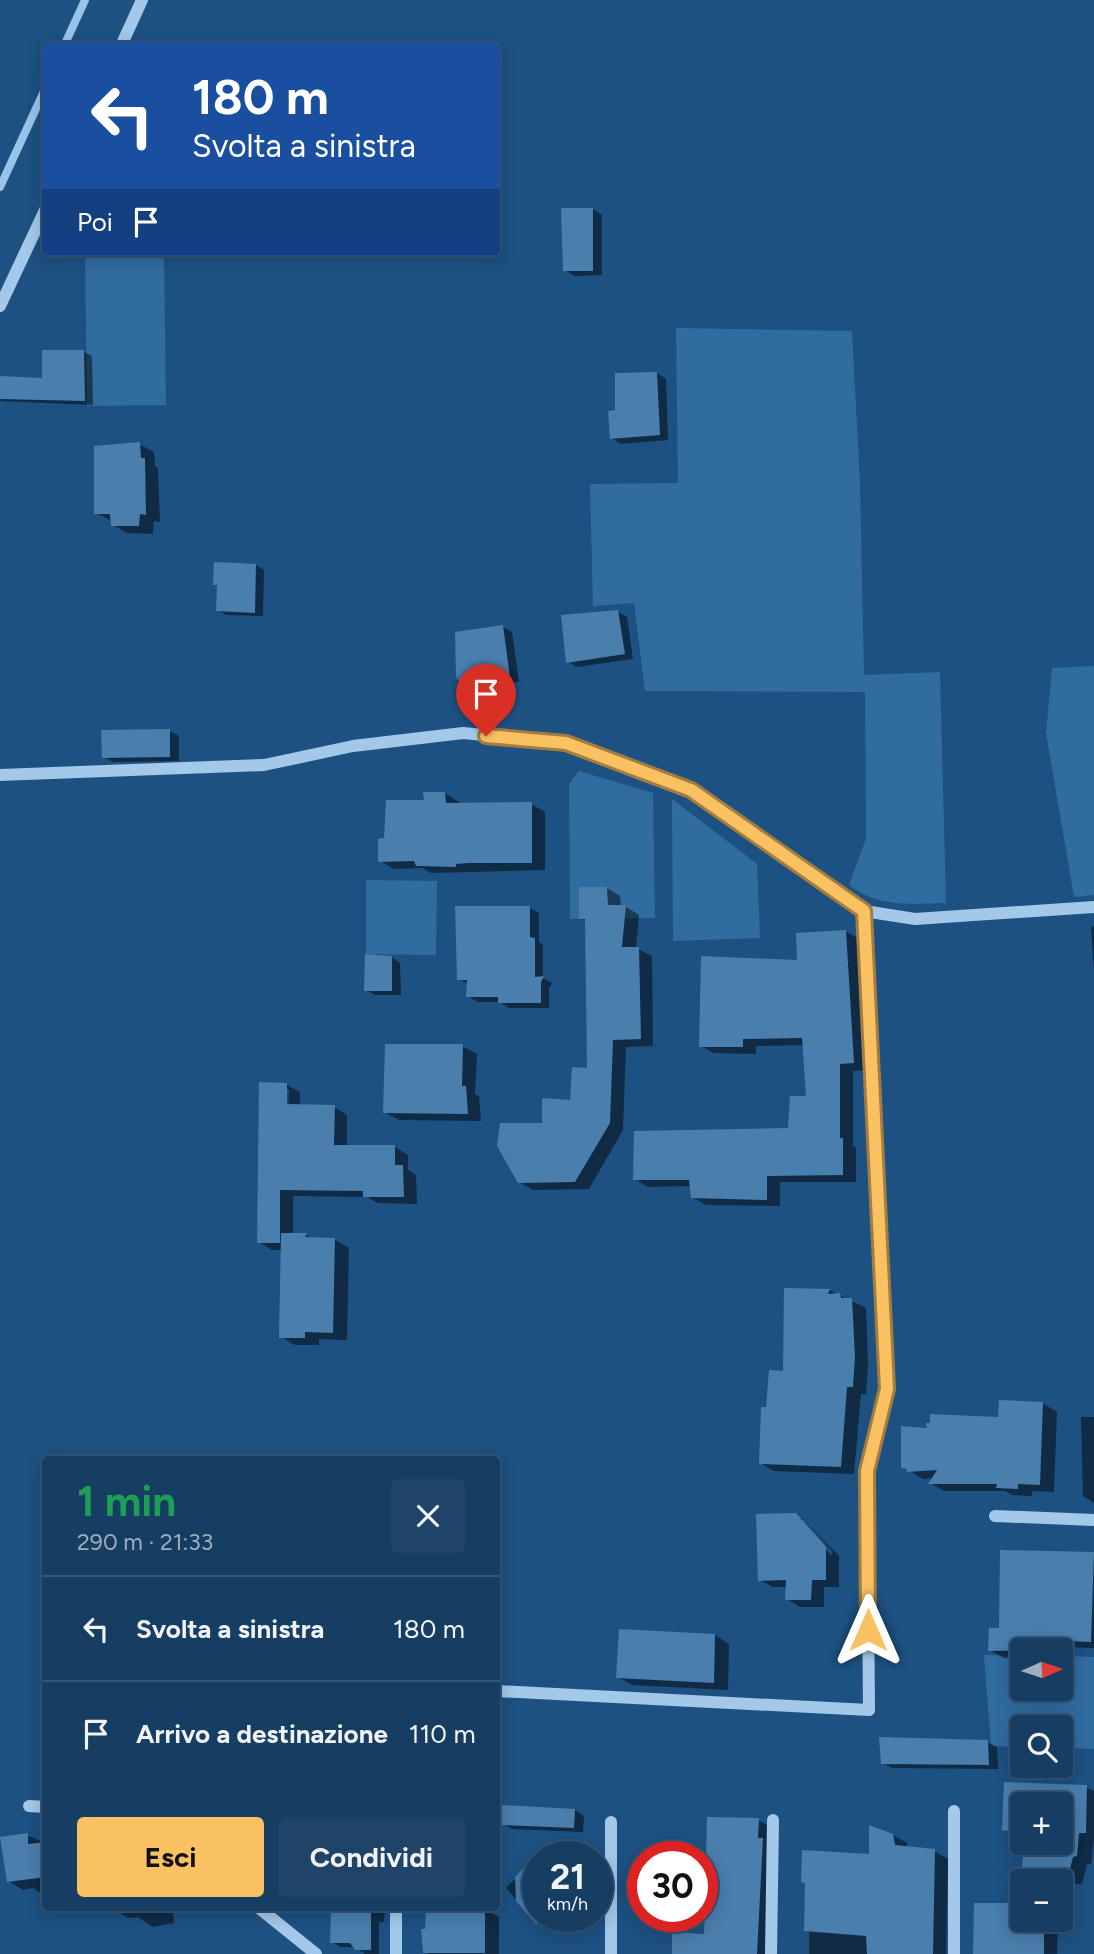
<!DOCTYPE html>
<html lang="it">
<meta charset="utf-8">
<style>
:root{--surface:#163d62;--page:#1f4468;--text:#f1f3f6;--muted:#9eaebe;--line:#355677;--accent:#f9c161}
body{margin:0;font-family:Figtree,sans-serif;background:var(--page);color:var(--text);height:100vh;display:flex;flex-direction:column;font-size:26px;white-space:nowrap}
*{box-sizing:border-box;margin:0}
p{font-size:23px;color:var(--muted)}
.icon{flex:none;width:38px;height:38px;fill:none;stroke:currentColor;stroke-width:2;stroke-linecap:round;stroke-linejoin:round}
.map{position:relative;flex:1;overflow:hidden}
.details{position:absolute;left:42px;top:1456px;width:458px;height:455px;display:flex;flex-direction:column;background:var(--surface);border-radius:7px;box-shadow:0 4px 18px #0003,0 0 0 2px var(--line)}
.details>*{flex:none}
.top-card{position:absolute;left:42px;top:42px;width:458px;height:214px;border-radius:7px;box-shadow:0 4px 18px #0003,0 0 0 2px var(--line);background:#1a4fa0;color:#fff;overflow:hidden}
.needle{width:46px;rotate:87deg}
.tools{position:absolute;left:1010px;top:1638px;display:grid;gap:14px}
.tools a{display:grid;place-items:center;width:63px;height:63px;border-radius:7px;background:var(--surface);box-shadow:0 4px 18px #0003,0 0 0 2px var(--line);font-size:35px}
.speed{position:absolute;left:522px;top:1841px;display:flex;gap:14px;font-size:35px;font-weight:700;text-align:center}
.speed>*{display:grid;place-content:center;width:91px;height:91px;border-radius:50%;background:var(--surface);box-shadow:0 4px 18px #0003,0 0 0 2px var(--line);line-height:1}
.speed small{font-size:18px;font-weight:400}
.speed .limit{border:10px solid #d22;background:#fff;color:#111}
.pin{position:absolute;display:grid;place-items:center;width:60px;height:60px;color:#fff;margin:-72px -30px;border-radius:50% 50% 50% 0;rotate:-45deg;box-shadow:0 0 7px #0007}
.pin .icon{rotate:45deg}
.me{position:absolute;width:77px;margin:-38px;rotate:0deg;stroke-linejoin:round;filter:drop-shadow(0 0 5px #0008)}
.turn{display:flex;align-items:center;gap:24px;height:147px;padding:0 35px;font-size:32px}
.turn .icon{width:91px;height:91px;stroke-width:2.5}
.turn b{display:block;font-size:49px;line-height:60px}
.then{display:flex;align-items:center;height:66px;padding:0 35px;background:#0003;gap:14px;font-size:26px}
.round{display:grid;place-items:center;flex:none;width:74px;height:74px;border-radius:7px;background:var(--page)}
.head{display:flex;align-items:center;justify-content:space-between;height:119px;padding:0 35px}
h1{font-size:42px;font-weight:700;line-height:52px;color:#1e9e55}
.action{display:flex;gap:14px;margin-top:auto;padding:14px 35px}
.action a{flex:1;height:80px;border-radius:7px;background:var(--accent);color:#111;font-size:28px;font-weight:700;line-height:80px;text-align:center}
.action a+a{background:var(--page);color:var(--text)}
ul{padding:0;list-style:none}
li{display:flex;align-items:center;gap:21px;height:105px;padding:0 35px;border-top:2px solid var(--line)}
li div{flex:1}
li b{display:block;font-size:26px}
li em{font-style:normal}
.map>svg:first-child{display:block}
.green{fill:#316ca0}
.shadow{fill:#0007;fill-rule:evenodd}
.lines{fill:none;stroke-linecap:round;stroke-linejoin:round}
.stream{stroke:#96c4eb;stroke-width:8}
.building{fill:#4a7ead;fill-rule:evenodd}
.minor{stroke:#a3c8e9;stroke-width:12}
.route-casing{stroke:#a27d3f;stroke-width:18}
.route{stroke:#f9c161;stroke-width:12}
</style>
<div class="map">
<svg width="1094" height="1954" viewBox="0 0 1094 1954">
<rect width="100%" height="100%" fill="#1d5182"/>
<path class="green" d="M85 252H164L166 405 87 406Z
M676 328 852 331 860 484 864 675 940 672 946 903C909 904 880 908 849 885L866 839 865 692 645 691 634 603 593 606 590 484 678 483Z
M1094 666V895L1074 897 1046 733 1052 668Z
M579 771 653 793 655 918 570 919 569 784Z
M672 799 757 864 760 938 673 941Z
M366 880 437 881 436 955 366 954Z
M984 1655 1022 1656V1689H1060L1061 1656 1094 1657V1749L1061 1748 1060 1727H1022V1747L991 1746Z"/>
<path class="shadow" d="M593 209 602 215V275L574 276 565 270Z
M84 352 92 356 93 405 0 401V378L44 380Z
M657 373 666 379 668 440 621 444 611 438 617 412Z
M139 444 154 452 155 466 158 468 160 522 154 521 153 534 127 533 113 525 112 521 96 513Z
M256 565 264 570 263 616 226 615 218 610 219 586 215 584Z
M618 612 627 617 633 659 577 667 567 661Z
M503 627 512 632 519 682 494 685 492 694 476 696 466 690Z
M170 731 179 736V761L113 762 103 757Z
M445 793 459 802V804H531L545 812V870L431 873 423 868 394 869 380 861 386 840 426 802Z
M607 888 620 896 621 907H626L639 915 636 948 652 956 653 1046 626 1047 623 1130 589 1189 533 1190 519 1182 544 1124 572 1102 589 1070 586 921 581 918Z
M530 908 539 913V942L543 945V978L552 983 549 988V1008H509L500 1002H477L468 996 469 984 459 979Z
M1094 926V972L1091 927Z
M845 931 859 939 867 1070 853 1071V1146L856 1147V1182H780V1206L706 1205 692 1197 691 1186 648 1187 635 1179 790 1130 808 1098 805 1045 756 1046V1054L714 1053 701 1046 799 961Z
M391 957 400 963 401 995H375L366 990Z
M462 1046 477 1054 475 1094 479 1096 481 1121 399 1120 384 1112Z
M261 1084 287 1085 300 1092V1106L334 1107 347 1115V1147H395L408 1155V1170L416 1175 417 1204 378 1203 367 1197 293 1196V1234L306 1235 314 1239 335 1240 349 1248 347 1340 319 1339V1345H295L281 1337 282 1250H272L259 1242ZM285 1089H289L288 1113H285Z
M829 1290 866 1308 868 1366 866 1394H861L854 1474 774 1471 760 1463 767 1409Z
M1042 1403 1057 1412 1054 1492 1032 1491V1496L1012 1495 1005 1491H944L930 1483 934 1478 923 1479 903 1467 929 1429 1000 1419Z
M1081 1417H1094V1503L1083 1496Z
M795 1515 804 1520H800L831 1555 833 1552 804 1520 839 1556V1587H824V1607H800L787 1599 788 1587H773L760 1580Z
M1002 1552 1094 1554V1648L1057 1647V1650H1022V1658H1004L990 1650 1000 1630Z
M715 1635 729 1644 728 1690 632 1685 618 1677Z
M987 1742 997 1747 998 1769 892 1768 883 1763Z
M1006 1784 1086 1787 1094 1791V1840L1091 1864H1087L1082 1884H1070V1887H1060V1881H1022L1024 1855 1021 1853V1838L1003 1829ZM1022 1804H1060V1843H1022Z
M575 1810 584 1816 583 1832 512 1829 503 1824Z
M758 1820 772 1828 771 1954H673L705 1936Z
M497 1823 498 1824 499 1843H497Z
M27 1835 46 1843V1897L33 1888 23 1890 8 1881Z
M893 1835 907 1843V1848L934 1851 948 1859 946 1954H809V1932L805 1930 871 1856Z
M543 1851 553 1857H537V1916H573L567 1923 542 1922 532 1917 506 1888Z
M1022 1883V1920H1058L1057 1954H974L1020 1905Z
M94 1908H173L174 1923 153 1927 138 1917 128 1918 114 1909 100 1911Z
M297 1908H385L384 1922H379V1954H365L355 1947H341L332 1942V1911H303Z
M428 1908H493L492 1913 499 1917V1954H429L425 1952Z"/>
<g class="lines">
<path class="stream" d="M64 46 85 0
M0 187 46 87"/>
</g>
<path class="building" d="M561 208H593V271H563Z
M42 350H84L85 401 0 399V376L42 378Z
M657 372 660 435 610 439 608 411 615 410V373Z
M140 442 141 458H145L146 515 140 514 139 526H111L110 514H94V446Z
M214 562 256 564 255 613 216 611 217 585H213Z
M618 610 625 654 566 663 561 615Z
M503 625 510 678 485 680 483 689 465 691 456 677 455 632Z
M170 729V757L102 758 101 730Z
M423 792H445L446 803 532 802V863H468L456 864V867L416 866 414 861 378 862V839L384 838 386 800H424Z
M579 887H607L608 905H626L622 947H639L641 1039 613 1040 610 1123 575 1182 518 1183 497 1146 500 1123H542V1098L570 1100 572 1067 587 1068 585 919H579Z
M455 906H530V937L535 938V977L544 976 541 982V1003H498V997H466L467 980H457Z
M846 930 854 1063 840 1064V1138H843V1175L767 1176V1200L691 1198 689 1180H633L634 1131 788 1128 790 1096H806L802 1038 743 1039V1047H699L701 956 797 960 796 933Z
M365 954 392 956V991H364Z
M385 1044H463L462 1086H466L468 1114 383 1113Z
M259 1082 287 1083V1104L335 1105 334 1145H395V1165H403L404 1197H363V1191L280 1190V1243H257Z
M281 1233H307L305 1237 335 1238 333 1333 305 1332V1338H279Z
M784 1288 830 1289 828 1294 840 1293 841 1298H852L855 1357 853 1387H847L841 1467 759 1464 761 1407H766L769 1370 783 1371Z
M999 1400 1043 1402 1040 1485 1018 1484V1489L996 1488 997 1484H928L937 1470 907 1472V1469L901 1468V1426L927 1428 926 1423H930V1414L998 1417Z
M796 1513 826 1547V1580H812L811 1600H785L786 1580 758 1581 756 1514Z
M1000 1550 1094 1552 1091 1642 1044 1640 1042 1650 988 1651 989 1628H999Z
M619 1629 715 1634 714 1683 616 1678Z
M879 1737 988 1740 989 1765 881 1764Z
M1004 1782 1087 1785 1086 1833H1079L1077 1856 1073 1857 1068 1877H1056V1880H1021L1023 1854H1019L1020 1833 1002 1830ZM1022 1804H1060V1843H1022Z
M502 1805 575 1809 574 1828 501 1825Z
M707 1817 759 1818 758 1838H763L757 1954H672V1932L704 1934Z
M869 1825 893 1834 895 1845 935 1849 933 1954H867L866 1936 804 1931 805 1883 801 1882 802 1850 869 1854Z
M28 1833V1844L46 1842V1877L7 1882 0 1837Z
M537 1854V1925L516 1901 515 1877Z
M974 1903H1022V1920H1044V1954H973Z
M331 1908H371V1950H355L350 1943H330Z
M426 1908H485V1953H423L421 1929H425Z"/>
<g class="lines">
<path class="minor" d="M121 46 142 0
M0 306 46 208
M0 775 264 765 353 746 463 733 566 743 691 790 864 911 915 919 1094 907
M995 1516 1094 1520
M497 1691 869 1710 867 1470 887 1389 864 911
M29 1806 46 1807
M954 1811V1954
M611 1822V1954
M259 1908 316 1954
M396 1954V1908
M771 1954 773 1820"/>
</g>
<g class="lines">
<g class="route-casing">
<path id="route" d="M486 736 566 743 691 790 864 911 887 1389 867 1471 868 1630"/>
</g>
<use href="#route" class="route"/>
</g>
</svg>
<div class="tools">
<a><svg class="needle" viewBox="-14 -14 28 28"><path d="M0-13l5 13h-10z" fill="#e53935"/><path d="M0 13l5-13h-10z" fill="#9eaebe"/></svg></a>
<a><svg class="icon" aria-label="search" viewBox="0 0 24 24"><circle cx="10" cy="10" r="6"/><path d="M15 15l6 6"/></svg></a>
<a>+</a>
<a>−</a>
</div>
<div class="speed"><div>21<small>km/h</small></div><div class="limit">30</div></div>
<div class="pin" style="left:486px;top:736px;background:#d93025"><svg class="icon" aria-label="arrive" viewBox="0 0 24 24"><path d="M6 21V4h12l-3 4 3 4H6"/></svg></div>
<svg class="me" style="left:868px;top:1630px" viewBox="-20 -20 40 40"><path d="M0-17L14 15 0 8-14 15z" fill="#f9c161" stroke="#fff" stroke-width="4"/></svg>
<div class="top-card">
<div class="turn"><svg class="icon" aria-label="left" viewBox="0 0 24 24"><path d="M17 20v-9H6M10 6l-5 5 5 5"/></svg><div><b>180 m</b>Svolta a sinistra</div></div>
<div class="then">Poi<svg class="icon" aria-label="arrive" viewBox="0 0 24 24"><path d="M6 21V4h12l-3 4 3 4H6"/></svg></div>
</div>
<section class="details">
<div class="head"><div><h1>1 min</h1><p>290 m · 21:33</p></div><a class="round"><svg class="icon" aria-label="close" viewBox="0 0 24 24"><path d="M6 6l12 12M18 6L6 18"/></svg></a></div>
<ul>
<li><svg class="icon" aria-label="left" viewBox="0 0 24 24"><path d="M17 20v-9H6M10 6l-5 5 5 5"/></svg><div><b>Svolta a sinistra</b></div><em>180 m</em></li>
<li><svg class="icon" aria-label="arrive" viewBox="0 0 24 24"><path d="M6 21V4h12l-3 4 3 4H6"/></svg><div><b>Arrivo a destinazione</b></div><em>110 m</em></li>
</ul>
<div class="action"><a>Esci</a><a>Condividi</a></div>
</section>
</div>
